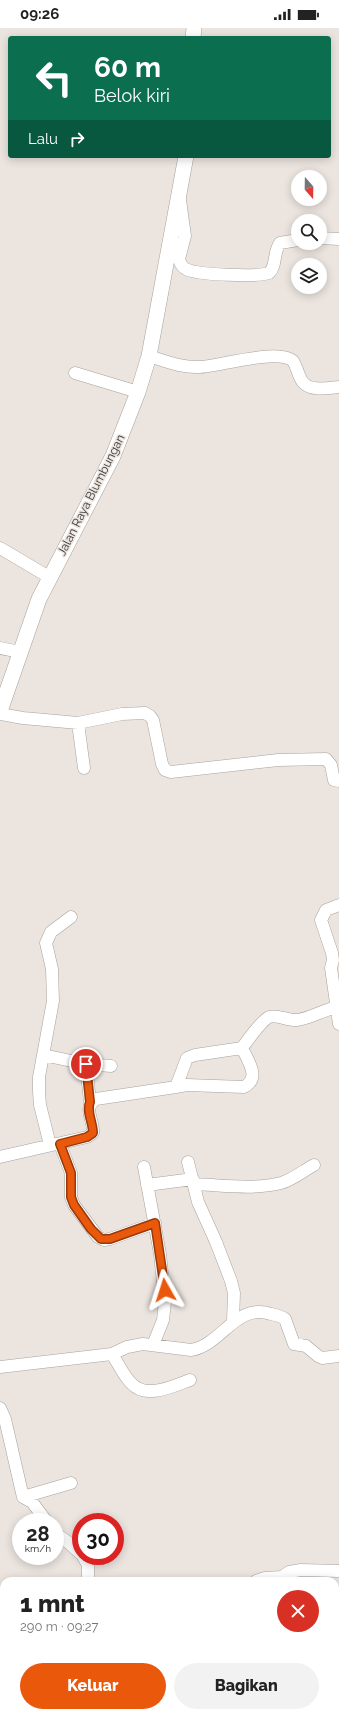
<!DOCTYPE html>
<html lang="id">
<meta charset="utf-8">
<style>
:root{--surface:#fff;--page:#f2f2f2;--text:#222;--muted:#767676;--accent:#ea580c}
body{margin:0;font-family:Raleway,sans-serif;background:var(--page);color:var(--text);height:100vh;display:flex;flex-direction:column;font-size:15px;white-space:nowrap}
*{box-sizing:border-box;margin:0}
p{font-size:13px;color:var(--muted)}
.icon{flex:none;width:22px;height:22px;fill:none;stroke:currentColor;stroke-width:2;stroke-linecap:round;stroke-linejoin:round}
.map{position:relative;flex:1;overflow:hidden}
.side{position:absolute;left:0px;top:1549px;width:339px;height:140px;display:flex;flex-direction:column;background:var(--surface);border-radius:12px 12px 0 0;box-shadow:0 2px 10px #0003}
.side>*{flex:none}
.guide{position:absolute;left:8px;top:8px;width:323px;height:122px;border-radius:4px;box-shadow:0 2px 10px #0003;background:#0b6e4f;color:#fff;overflow:hidden}
.needle{width:26px;rotate:160deg}
.controls{position:absolute;left:291px;top:142px;display:grid;gap:8px}
.controls a{display:grid;place-items:center;width:36px;height:36px;border-radius:50%;background:var(--surface);box-shadow:0 2px 10px #0003;font-size:20px}
.speed{position:absolute;left:12px;top:1485px;display:flex;gap:8px;font-size:20px;font-weight:700;text-align:center}
.speed>*{display:grid;place-content:center;width:52px;height:52px;border-radius:50%;background:var(--surface);box-shadow:0 2px 10px #0003;line-height:1}
.speed small{font-size:10px;font-weight:400}
.speed .limit{border:6px solid #d22;background:#fff;color:#111}
.pin{position:absolute;display:grid;place-items:center;width:34px;height:34px;color:#fff;margin:-17px;border:2px solid #fff;border-radius:50%;box-shadow:0 1px 4px #0007}
.me{position:absolute;width:44px;margin:-22px;rotate:354deg;stroke-linejoin:round;filter:drop-shadow(0 0 3px #0008)}
.turn{display:flex;align-items:center;gap:14px;height:84px;padding:0 20px;font-size:18px}
.turn .icon{width:52px;height:52px;stroke-width:2.5}
.turn b{display:block;font-size:28px;line-height:34px}
.then{display:flex;align-items:center;height:38px;padding:0 20px;background:#0003;gap:8px;font-size:15px}
.round{display:grid;place-items:center;flex:none;width:42px;height:42px;border-radius:21px;background:var(--page)}
.headline{display:flex;align-items:center;justify-content:space-between;height:68px;padding:0 20px}
h1{font-size:24px;font-weight:800;line-height:30px}
.button{display:flex;gap:8px;margin-top:auto;padding:8px 20px}
.button a{flex:1;height:46px;border-radius:24px;background:var(--accent);color:#fff;font-size:16px;font-weight:800;line-height:46px;text-align:center}
.button a+a{background:var(--page);color:var(--text)}
.status{display:flex;justify-content:space-between;align-items:center;height:28px;padding:0 20px;background:var(--surface);direction:ltr}
.status svg{height:11px;fill:currentColor}
.map>svg:first-child{display:block}
.lines{fill:none;stroke-linecap:round;stroke-linejoin:round}
.minor-casing{stroke:#a8a29d;stroke-width:13}
.major-casing{stroke:#a8a29d;stroke-width:16}
.minor{stroke:#fff;stroke-width:12}
.major{stroke:#fff;stroke-width:15}
.route-casing{stroke:#983908;stroke-width:10}
.route{stroke:#ea580c;stroke-width:7}
.labels{text-anchor:middle;stroke-width:3;stroke-linejoin:round;paint-order:stroke}
.street-label{font-size:12px;fill:#3d3a38;stroke:#ebe4df}
</style>
<div class="status"><b>09:26</b><svg viewBox="0 0 49 12"><path d="M0 12V9h3v3zM5 12V6h3v6zM10 12V3h3v9zM15 12V0h3v12zM26 1h20v11H26zM47 4h2v5h-2z"/></svg></div>
<div class="map">
<svg width="339" height="1689" viewBox="0 0 339 1689">
<rect width="100%" height="100%" fill="#ebe4df"/>
<g class="lines">
<g class="minor-casing">
<path id="minor" d="M180 172 185 208 179 231C180 235 182 239 186 241 196 247 258 249 269 245 277 238 273 224 280 215L298 212
M320 210 339 211
M149 328C165 333 182 340 200 339 220 338 278 320 293 333 297 339 298 347 302 353 309 364 328 360 339 359
M75 345 138 364
M0 520 49 549
M0 620 20 624
M0 686 23 690 78 695 122 686 145 685 150 688 153 692 162 736 165 742 171 744 278 732 326 731 331 737 334 752 339 753
M78 695 84 740
M339 877 326 882 321 892 332 925 333 932 331 940 339 996
M43 1027 86 1036 111 1038
M86 1036 90 1074
M176 1059 187 1057 244 1059C261 1050 248 1033 242 1020 248 1012 261 993 269 989 277 986 288 993 297 992 312 990 324 981 339 979
M60 1116 71 1145V1169L74 1177 98 1209 104 1212 110 1211 155 1195
M50 1117 40 1077 39 1064V1049L53 973 52 941 46 915 51 904 71 889
M0 1129 87 1109 93 1105C94 1091 82 1080 96 1071L176 1059 187 1030 195 1027 242 1020
M188 1134 198 1174 216 1214 231 1253 234 1265 233 1293
M144 1139 160 1226 165 1274 163 1292 153 1317
M194 1156C222 1157 253 1162 281 1155 292 1152 303 1143 314 1137
M147 1157 193 1151
M112 1326C118 1335 123 1347 131 1355 146 1372 173 1358 190 1352
M0 1339 112 1326 127 1319 143 1316 191 1322C222 1317 236 1274 271 1286 276 1287 281 1288 285 1291L294 1316 306 1318 318 1328 322 1330 339 1328
M0 1380 5 1391 22 1465 23 1469 32 1474 47 1494
M23 1469 71 1455
M55 1505 69 1515 81 1526
M83 1528 88 1537V1553
M256 1553 265 1550 282 1549 289 1544 301 1542 339 1543
M183 1685V1689"/>
</g>
<g class="major-casing">
<path id="major" d="M193 10 194 0
M0 683 39 571 113 428 138 364 149 328 186 128"/>
</g>
<use href="#minor" class="minor"/>
<use href="#major" class="major"/>
</g>
<g class="lines">
<g class="route-casing">
<path id="route" d="M86 1036 90 1074C86 1084 93 1094 93 1105L87 1109 60 1116 71 1145V1169L74 1177 91 1201 101 1211H110L155 1195 165 1262"/>
</g>
<use href="#route" class="route"/>
</g>
<g class="labels">
<g class="street-label">
<text transform="translate(91 467) rotate(-63)" y="4">Jalan Raya Blumbungan</text>
</g>
</g>
</svg>
<div class="controls">
<a><svg class="needle" viewBox="-14 -14 28 28"><path d="M0-13l5 13h-10z" fill="#e53935"/><path d="M0 13l5-13h-10z" fill="#767676"/></svg></a>
<a><svg class="icon" aria-label="search" viewBox="0 0 24 24"><circle cx="10" cy="10" r="6"/><path d="M15 15l6 6"/></svg></a>
<a><svg class="icon" aria-label="layers" viewBox="0 0 24 24"><path d="M12 4l9 5-9 5-9-5zM3 14l9 5 9-5"/></svg></a>
</div>
<div class="speed"><div>28<small>km/h</small></div><div class="limit">30</div></div>
<div class="pin" style="left:86px;top:1036px;background:#d93025"><svg class="icon" aria-label="arrive" viewBox="0 0 24 24"><path d="M6 21V4h12l-3 4 3 4H6"/></svg></div>
<svg class="me" style="left:165px;top:1262px" viewBox="-20 -20 40 40"><path d="M0-17L14 15 0 8-14 15z" fill="#ea580c" stroke="#fff" stroke-width="4"/></svg>
<div class="guide">
<div class="turn"><svg class="icon" aria-label="left" viewBox="0 0 24 24"><path d="M17 20v-9H6M10 6l-5 5 5 5"/></svg><div><b>60 m</b>Belok kiri</div></div>
<div class="then">Lalu<svg class="icon" aria-label="right" viewBox="0 0 24 24"><path d="M7 20v-9h11M14 6l5 5-5 5"/></svg></div>
</div>
<section class="side">
<div class="headline"><div><h1>1 mnt</h1><p>290 m · 09:27</p></div><a class="round" style="background:#d93025;color:#fff"><svg class="icon" aria-label="close" viewBox="0 0 24 24"><path d="M6 6l12 12M18 6L6 18"/></svg></a></div>
<div class="button"><a>Keluar</a><a>Bagikan</a></div>
</section>
</div>
